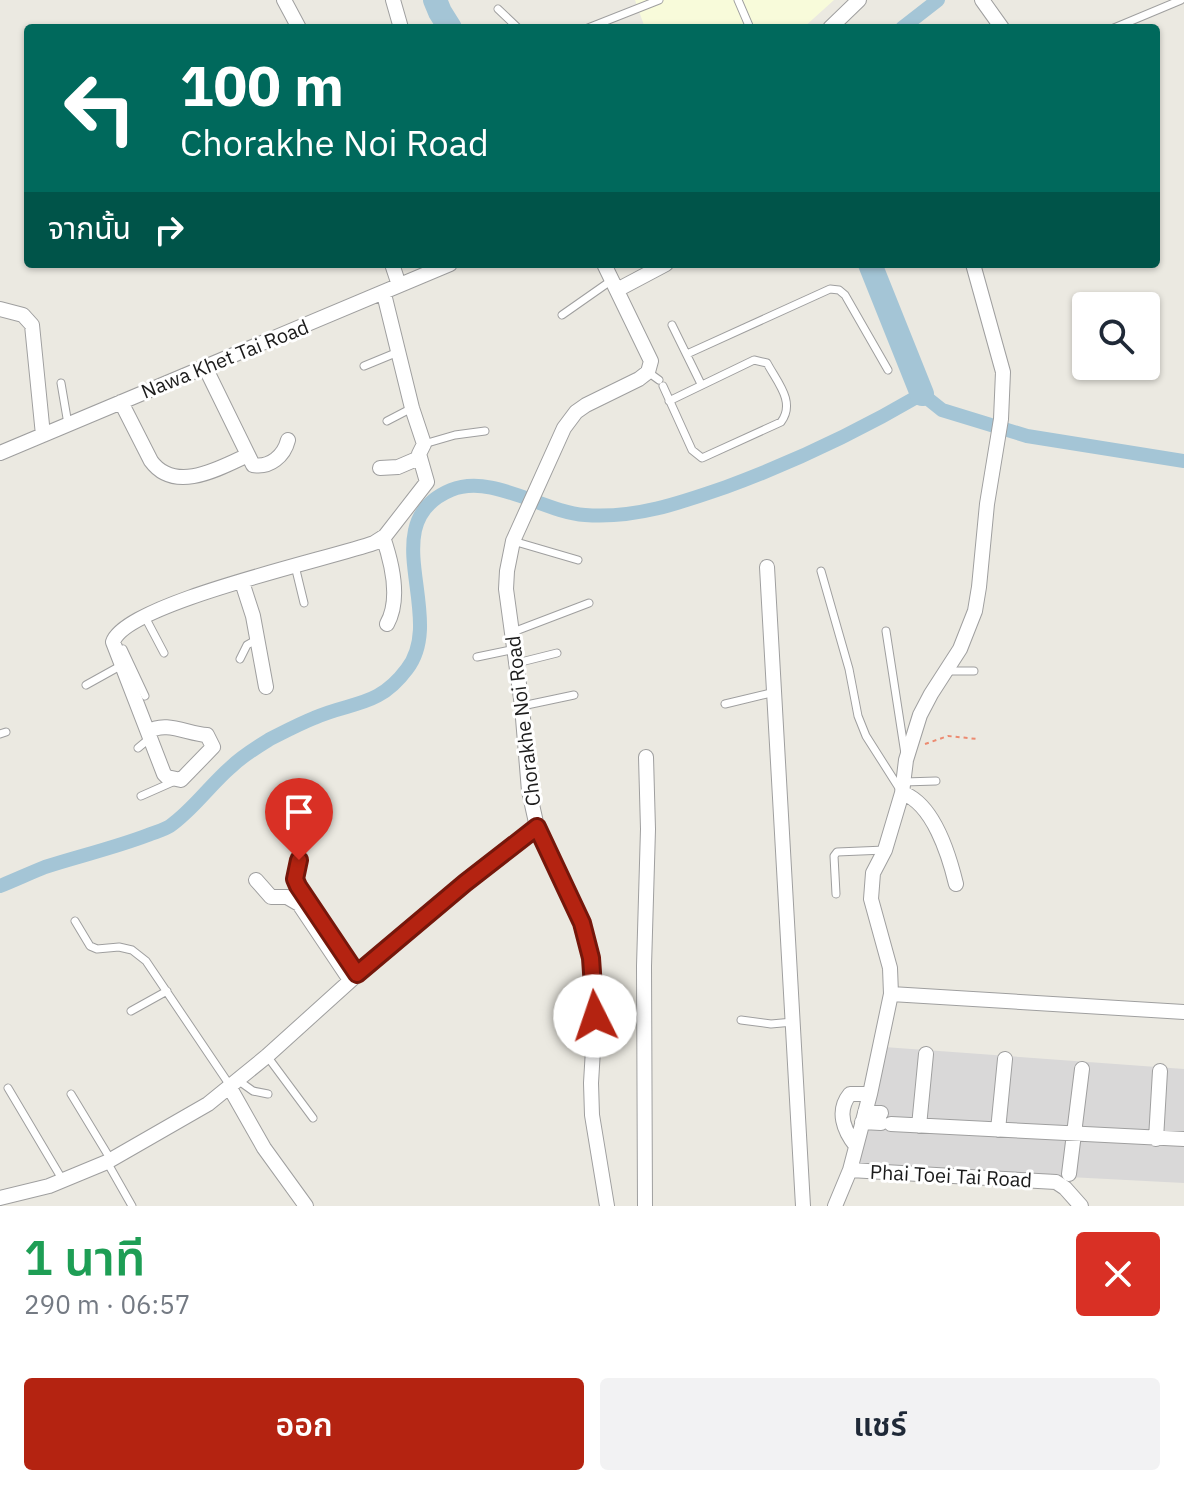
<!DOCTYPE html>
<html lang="th">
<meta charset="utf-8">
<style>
:root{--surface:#fff;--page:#f2f2f3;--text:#1f2937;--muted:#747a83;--accent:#b42311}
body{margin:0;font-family:"IBM Plex Sans","Noto Sans Thai",sans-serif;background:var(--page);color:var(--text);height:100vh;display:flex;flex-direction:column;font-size:30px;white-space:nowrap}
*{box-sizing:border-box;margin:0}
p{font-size:26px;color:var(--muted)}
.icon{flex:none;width:44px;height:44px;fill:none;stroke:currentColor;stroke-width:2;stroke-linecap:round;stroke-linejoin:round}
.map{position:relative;height:1206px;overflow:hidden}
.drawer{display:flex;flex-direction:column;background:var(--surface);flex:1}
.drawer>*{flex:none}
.top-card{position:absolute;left:24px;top:24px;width:1136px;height:244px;border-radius:8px;box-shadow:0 2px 6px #0004;background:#00695c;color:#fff;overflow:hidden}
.fabs{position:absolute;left:1072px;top:292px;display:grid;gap:16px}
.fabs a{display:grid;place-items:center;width:88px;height:88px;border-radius:8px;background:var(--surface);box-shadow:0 2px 6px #0004;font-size:40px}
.pin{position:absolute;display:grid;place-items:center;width:68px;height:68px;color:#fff;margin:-82px -34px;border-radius:50% 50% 50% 0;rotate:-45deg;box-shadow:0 0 8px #0007}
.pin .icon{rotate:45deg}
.me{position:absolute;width:88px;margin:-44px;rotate:356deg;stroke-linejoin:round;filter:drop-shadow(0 0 6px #0008)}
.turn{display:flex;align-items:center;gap:28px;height:168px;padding:0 24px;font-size:36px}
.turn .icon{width:104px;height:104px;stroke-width:2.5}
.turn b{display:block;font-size:56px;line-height:68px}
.then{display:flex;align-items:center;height:76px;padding:0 24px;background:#0003;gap:16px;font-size:30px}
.round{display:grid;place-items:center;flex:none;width:84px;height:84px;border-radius:8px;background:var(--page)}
.summary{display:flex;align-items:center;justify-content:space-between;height:136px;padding:0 24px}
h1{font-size:48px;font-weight:600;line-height:60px;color:#1e9e55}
.button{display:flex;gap:16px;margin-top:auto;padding:16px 24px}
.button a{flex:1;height:92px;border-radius:8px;background:var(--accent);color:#fff;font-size:32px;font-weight:600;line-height:92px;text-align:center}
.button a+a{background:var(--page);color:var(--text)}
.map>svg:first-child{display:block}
.residential{fill:#d9d8d8}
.education{fill:#f8fbda}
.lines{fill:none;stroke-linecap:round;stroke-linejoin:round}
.canal{stroke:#a4c5d6;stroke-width:14}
.river{stroke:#a4c5d6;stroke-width:24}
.lane-casing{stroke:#9f9f9f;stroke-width:9}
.street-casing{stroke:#9f9f9f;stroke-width:16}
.path{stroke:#ec8b71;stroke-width:2;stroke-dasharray:4 4;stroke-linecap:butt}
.lane{stroke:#fff;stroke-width:7}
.street{stroke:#fff;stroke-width:14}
.route-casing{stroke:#75170b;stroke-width:20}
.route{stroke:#b42311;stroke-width:14}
.labels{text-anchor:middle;stroke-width:6;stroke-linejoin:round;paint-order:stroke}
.street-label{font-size:20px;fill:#1b1b1b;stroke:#fff}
</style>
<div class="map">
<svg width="1184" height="1206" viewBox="0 0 1184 1206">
<rect width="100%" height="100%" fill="#ebe9e1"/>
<path class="residential" d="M884 1047 1184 1069V1183L859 1166Z"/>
<path class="education" d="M635 0H834L803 28H645Z"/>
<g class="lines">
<path class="canal" d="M902 28 938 0
M0 886C15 880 30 873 45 867 79 856 114 848 148 835 155 832 164 830 170 826 193 810 210 785 231 767 242 756 257 747 270 739 284 732 299 724 314 718 352 701 378 708 407 669 448 616 372 523 451 490 492 473 543 512 585 515 634 519 680 503 726 487 794 462 859 431 922 394L942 410 1027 436 1184 461"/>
<path class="river" d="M435 0 440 12 450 28
M870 264 922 394"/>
<g class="lane-casing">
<path id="lane" d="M738 0 750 28
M498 9 518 28
M588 28 659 0
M1114 28 1181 0
M562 315 612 280
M672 325 701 384
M687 354 830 289 839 290 845 295 888 370
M364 366 398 352
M648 372 659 380
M61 383 68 424
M663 386 692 450 702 458 781 422C796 402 777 382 767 363L754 360 669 401
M387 421 412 408
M424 444 455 435 485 431
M513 541 578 560
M295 566 304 603
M821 571 849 669 858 716 866 736 901 791
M145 617 164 653
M886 631 905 754
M513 632 589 603
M123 649 145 696
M477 657 515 649
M240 659 247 645 258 639
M517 663 557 653
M948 671H974
M86 685 122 665
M725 704 775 692
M522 706 574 695
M0 734 6 732
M138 748 150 738
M904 782 936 781
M141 796 175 781
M299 860 295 879 298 886 357 974
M836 894 834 856 837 852 885 850
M75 921 90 946 97 949 119 947 132 950 146 961 231 1087
M131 1011 167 991
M741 1020 771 1024 793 1022
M267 1056 313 1118
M239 1081 253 1091 268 1094
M8 1088 62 1179
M71 1094 111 1160
M107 1162 132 1206"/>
</g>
<g class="street-casing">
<path id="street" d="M284 0 299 28
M393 0 401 28
M982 0 1002 28
M830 28 859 0
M392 264 399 285
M604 264 651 361 648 372 639 379 586 405 576 412 564 428 513 541 507 571 506 589 522 706 529 791 537 827 577 911 591 958 595 1016 591 1083 592 1115 607 1206
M617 290 666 264
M0 309 23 315 32 325 43 435
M205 367 253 465C270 468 284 456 288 440
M121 402 151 461C175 494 220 468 248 455
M0 453 450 264
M380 468 398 467 419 458
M383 537C392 563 401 599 387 624
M767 567 803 1206
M242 582 253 616 266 687
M148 732C165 720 188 734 207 735L213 747 181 780 167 777 164 774 113 642C126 603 329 559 374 543L385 536 427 482 419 454 424 444 412 408 384 294
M902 793C933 803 949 855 956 884
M256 880 271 897H287L299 904 350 980
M891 994 1184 1012
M230 1088 264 1148 306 1206
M865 1112 881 1113
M862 1122 881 1123
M891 1124 1184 1139
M919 1126 926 1054
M998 1130 1005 1059
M1156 1139 1160 1071
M856 1146C844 1131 836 1111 850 1094H870
M850 1170 870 1094 891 994 890 968 871 899 873 873 885 850 902 793 906 760 920 715 931 694 960 649 975 611 979 587 987 504 1001 419 1003 372 973 264
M1069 1174 1082 1069
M0 1198 49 1186 107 1162 208 1104 267 1056 401 935 537 827
M645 1206 644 966 648 829 646 757
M835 1206 850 1170 1056 1182 1065 1188 1081 1206"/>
</g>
<path class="path" d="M925 744 948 736 977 739"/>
<use href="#lane" class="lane"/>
<use href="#street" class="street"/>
</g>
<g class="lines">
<g class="route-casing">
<path id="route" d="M299 860 295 879 298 886 357 974 465 883 537 827 582 923 591 958 595 1016"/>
</g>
<use href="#route" class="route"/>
</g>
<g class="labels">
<g class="street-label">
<text transform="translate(225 359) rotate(-22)" y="7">Nawa Khet Tai Road</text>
<text transform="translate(523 721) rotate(-97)" y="7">Chorakhe Noi Road</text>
<text transform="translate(951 1176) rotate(3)" y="7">Phai Toei Tai Road</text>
</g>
</g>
</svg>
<div class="fabs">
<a><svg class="icon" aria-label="search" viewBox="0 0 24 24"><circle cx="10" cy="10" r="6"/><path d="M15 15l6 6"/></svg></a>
</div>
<div class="pin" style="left:299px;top:860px;background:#d93025"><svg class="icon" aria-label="arrive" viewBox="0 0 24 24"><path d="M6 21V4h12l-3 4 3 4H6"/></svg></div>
<svg class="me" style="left:595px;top:1016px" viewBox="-20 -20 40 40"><circle r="19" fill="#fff"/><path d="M0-13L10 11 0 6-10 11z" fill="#b42311"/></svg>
<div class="top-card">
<div class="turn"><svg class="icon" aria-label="left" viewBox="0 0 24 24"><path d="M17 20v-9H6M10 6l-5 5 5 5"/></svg><div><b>100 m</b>Chorakhe Noi Road</div></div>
<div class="then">จากนั้น<svg class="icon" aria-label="right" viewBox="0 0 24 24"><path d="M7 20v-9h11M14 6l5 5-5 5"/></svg></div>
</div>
</div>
<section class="drawer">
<div class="summary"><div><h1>1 นาที</h1><p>290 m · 06:57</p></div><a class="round" style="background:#d93025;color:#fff"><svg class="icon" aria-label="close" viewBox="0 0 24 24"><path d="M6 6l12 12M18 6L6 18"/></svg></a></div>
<div class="button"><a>ออก</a><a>แชร์</a></div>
</section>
